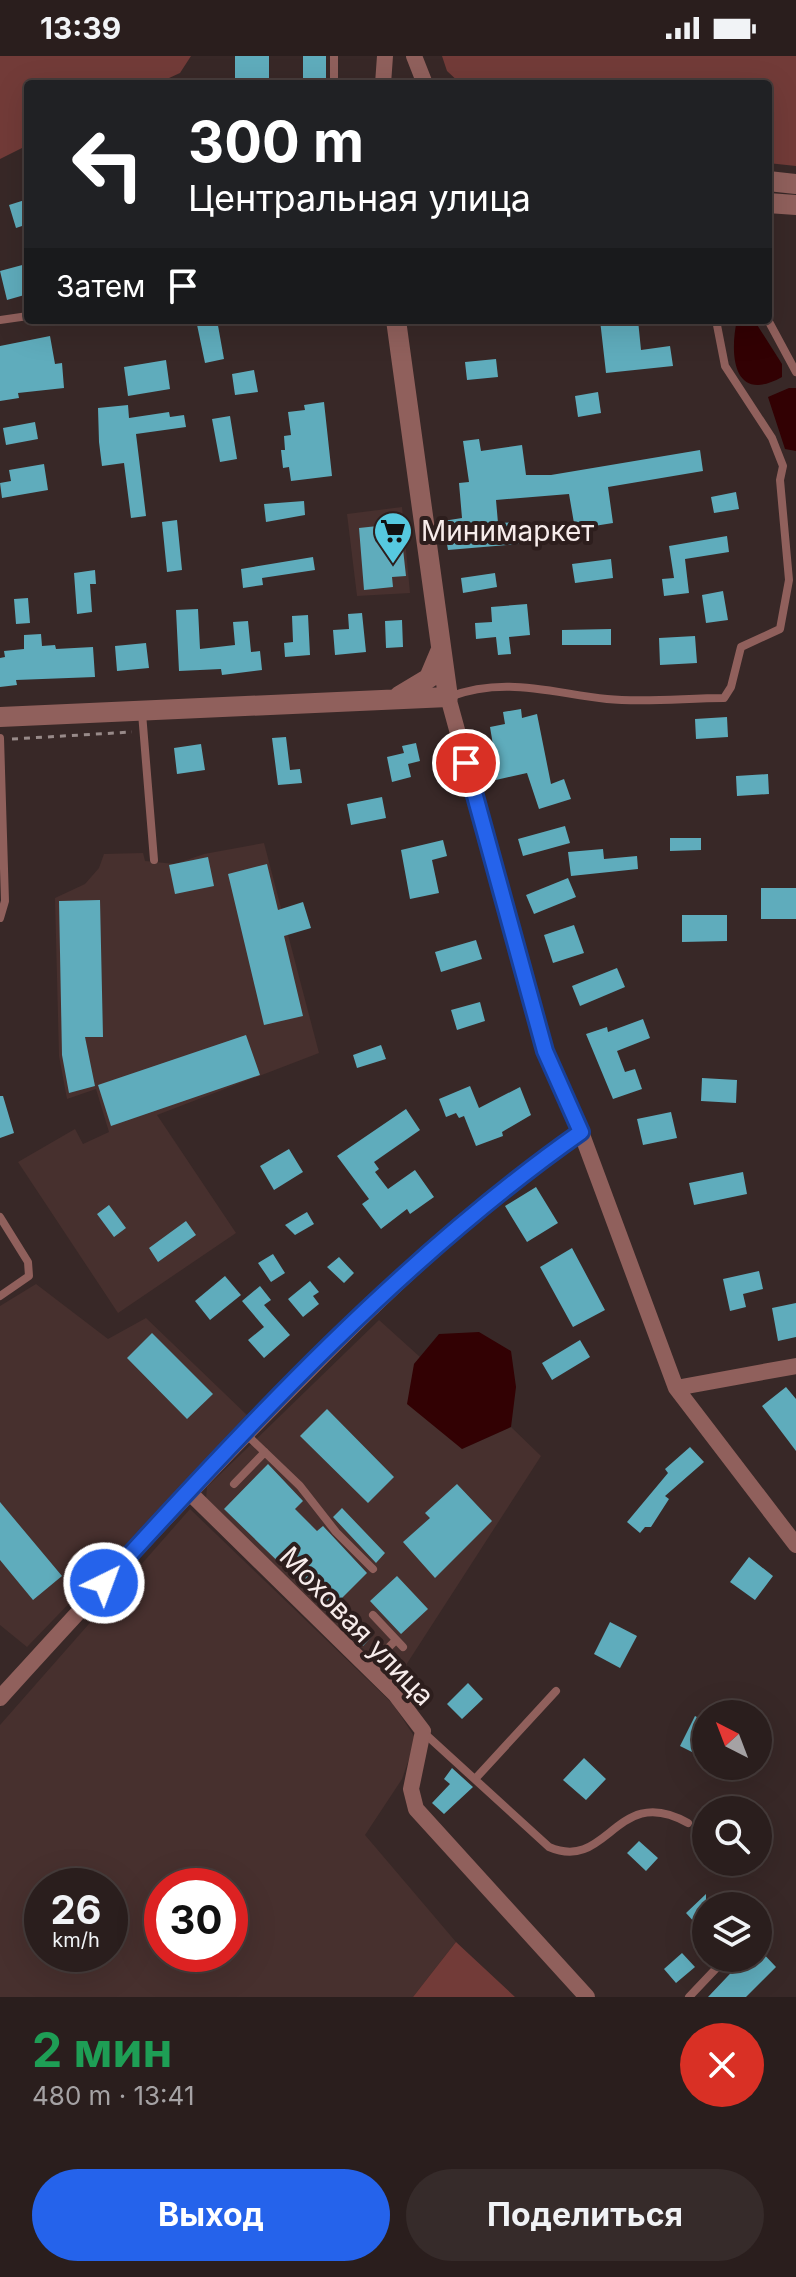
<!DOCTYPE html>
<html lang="ru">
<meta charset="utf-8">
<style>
:root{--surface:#2a1e1d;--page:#362b2a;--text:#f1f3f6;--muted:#a5a2a4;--line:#463c3b;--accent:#2563eb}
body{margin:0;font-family:Inter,sans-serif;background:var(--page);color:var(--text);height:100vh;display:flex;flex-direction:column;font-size:30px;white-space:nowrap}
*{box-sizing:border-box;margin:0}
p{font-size:26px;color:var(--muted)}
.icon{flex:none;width:44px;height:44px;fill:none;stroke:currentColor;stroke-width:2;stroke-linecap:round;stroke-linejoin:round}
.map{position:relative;height:1941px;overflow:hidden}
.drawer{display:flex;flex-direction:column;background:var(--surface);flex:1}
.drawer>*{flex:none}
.guide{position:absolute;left:24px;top:24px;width:748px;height:244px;border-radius:8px;box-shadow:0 8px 32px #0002,0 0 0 2px var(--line);background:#202124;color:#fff;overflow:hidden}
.needle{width:52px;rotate:318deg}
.controls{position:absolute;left:692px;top:1644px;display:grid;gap:16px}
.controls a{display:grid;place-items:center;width:80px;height:80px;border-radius:50%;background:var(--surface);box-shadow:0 8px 32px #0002,0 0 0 2px var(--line);font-size:40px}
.speed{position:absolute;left:24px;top:1812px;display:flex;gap:16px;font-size:40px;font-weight:700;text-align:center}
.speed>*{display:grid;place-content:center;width:104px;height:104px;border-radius:50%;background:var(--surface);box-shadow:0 8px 32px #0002,0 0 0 2px var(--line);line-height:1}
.speed small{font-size:20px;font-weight:400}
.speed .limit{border:12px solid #d22;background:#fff;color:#111}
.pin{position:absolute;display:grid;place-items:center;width:68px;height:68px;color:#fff;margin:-34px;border:4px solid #fff;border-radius:50%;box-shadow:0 2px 8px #0007}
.me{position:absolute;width:88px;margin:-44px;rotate:42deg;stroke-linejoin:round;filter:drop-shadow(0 0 6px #0008)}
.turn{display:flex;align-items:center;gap:28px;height:168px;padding:0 32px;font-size:36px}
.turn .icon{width:104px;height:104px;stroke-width:2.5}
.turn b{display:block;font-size:56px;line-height:68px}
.then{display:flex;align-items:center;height:76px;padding:0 32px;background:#0003;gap:16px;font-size:30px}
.round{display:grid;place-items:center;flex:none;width:84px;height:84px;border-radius:42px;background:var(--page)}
.head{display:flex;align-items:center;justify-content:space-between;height:136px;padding:0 32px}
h1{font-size:48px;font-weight:700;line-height:60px;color:#1e9e55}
.cta{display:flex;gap:16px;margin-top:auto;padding:16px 32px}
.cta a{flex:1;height:92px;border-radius:48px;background:var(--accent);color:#fff;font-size:32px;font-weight:700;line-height:92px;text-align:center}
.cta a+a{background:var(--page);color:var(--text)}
.status{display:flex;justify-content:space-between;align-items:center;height:56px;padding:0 40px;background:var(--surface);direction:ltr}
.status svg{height:22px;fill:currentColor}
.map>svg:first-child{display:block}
.built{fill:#47302e;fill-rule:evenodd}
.green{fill:#723b38}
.water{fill:#320103}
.building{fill:#5facbc}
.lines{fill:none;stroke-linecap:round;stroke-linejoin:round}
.path{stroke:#988a89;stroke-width:3;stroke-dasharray:6 6;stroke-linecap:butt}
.service{stroke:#90605c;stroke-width:8}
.minor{stroke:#90605c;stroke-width:16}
.tertiary{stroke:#90605c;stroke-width:20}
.route-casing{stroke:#184099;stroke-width:20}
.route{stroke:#2563eb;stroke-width:14}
.labels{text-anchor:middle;stroke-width:8;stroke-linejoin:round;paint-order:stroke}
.poi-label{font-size:28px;fill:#f7eceb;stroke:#2d1e1d;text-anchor:start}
.street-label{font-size:28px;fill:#f7eceb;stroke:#2d1e1d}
</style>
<div class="status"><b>13:39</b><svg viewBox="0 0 49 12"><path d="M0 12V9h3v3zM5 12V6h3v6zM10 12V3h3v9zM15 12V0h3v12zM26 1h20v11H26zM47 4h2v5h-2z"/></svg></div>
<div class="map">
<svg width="796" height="1941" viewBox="0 0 796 1941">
<rect width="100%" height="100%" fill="#382827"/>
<path class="built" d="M402 451 410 537 357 540 347 458Z
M264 787 319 997 157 1059 236 1177 118 1257 18 1106 75 1073 83 1088 109 1076 96 1033 67 1043 59 1000 55 842 85 828 99 812 104 798 143 797 145 805 175 808 204 798Z
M36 1228 108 1283 146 1262 249 1361 27 1591 0 1569V1250Z
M379 1264 420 1301 414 1308 462 1393 511 1371 541 1400 397 1623 325 1559 206 1443 207 1431Z
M190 1453 393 1648 416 1683 402 1723 365 1779 456 1886 413 1941H0V1669ZM42 1830H110V1898H42ZM162 1830H230V1898H162Z"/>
<path class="green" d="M0 0H191L180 17 156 28H28V89L0 103Z
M442 0H796V110L768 107V28H461L447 15Z
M456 1886 515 1941H413Z"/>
<path class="water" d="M737 264H754L782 308V321C734 348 729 300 737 264Z
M789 332H796V395L785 393 768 341Z
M479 1276 511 1295 516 1331 511 1371 462 1393 407 1348 414 1308 439 1278Z"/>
<path class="building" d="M235 0H269V28H235Z
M303 0H326V28H303Z
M28 143V168L16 172 9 149Z
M26 208 28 238 7 244 0 215Z
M196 264H217L224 303 205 307Z
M600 264H638L641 294 670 290 673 310 606 317Z
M50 280 55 308 62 307 64 332 18 337 19 342 0 345V290Z
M496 303 498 321 467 324 465 306Z
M166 304 170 333 128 340 124 311Z
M254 314 258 336 235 339 232 318Z
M598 336 601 357 578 361 575 340Z
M324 346 332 420 291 425 289 411 283 412 281 394H285L284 380 291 379 288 356 305 354 304 349Z
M128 349 129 362 169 356 170 361 184 359 186 371 136 378 146 460 131 462 124 407 102 410 99 386 98 352Z
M230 360 237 403 220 406 212 363Z
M35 366 38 383 6 389 3 372Z
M479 383 481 395 522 389 526 419H551L700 394 703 415 608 431 613 467 575 473 569 438 496 444 498 467 518 466 519 488 448 494 443 465 462 462 459 427 469 426 463 385Z
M44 408 48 434 2 442 0 427 11 425 9 414Z
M736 436 739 453 714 457 711 441Z
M304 445 305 459 266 466 264 448Z
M177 464 182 514 167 516 162 466Z
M387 469 389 486 402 484 406 520 392 521 393 531 364 534 359 472Z
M727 480 729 496 685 503 689 537 664 540 662 523 674 522 669 490Z
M313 501 315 514 262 522 263 529 243 532 241 513Z
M611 503 613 522 575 527 572 508Z
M95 514 96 528H90L92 556 77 558 74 517Z
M495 517 497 531 463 537 461 522Z
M723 535 728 564 706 567 702 539Z
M28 542 30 567 16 568 14 543Z
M527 548 530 579 509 581 511 598 498 599 496 581 476 583 475 567 492 566 491 551Z
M198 553 200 593 235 589 233 566 248 565 251 596 260 595 262 614 222 619 221 613 179 615 176 554Z
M362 557 366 596 335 599 333 574 349 573 348 558Z
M308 559 310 599 285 601 284 587 293 586 292 560Z
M402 564 403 591 386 592 385 565Z
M611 573V589H562V574Z
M41 578 42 590 55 589 56 593 93 591 95 621 16 624 17 629 0 631V602L5 601 4 595 24 593V579Z
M695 580 697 607 660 609 659 582Z
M146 587 149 612 117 615 115 590Z
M521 653 522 662 537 658 551 728 564 723 571 743 539 753 527 717 487 726 482 704 495 701 490 671 505 668 503 656Z
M727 661 728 681 696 683 695 663Z
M286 681 290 714 300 713 302 727 278 729 272 682Z
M416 687 420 705 408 708 411 721 392 726 387 701 404 697 402 690Z
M201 688 205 714 177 718 174 692Z
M768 718 769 738 737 740 736 720Z
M382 741 386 762 351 769 347 748Z
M565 770 570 787 523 800 518 783Z
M670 782H701V794L670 795Z
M443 784 447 800 432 804 439 837 410 843 401 794Z
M603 793 604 803 637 800 638 813 571 820 568 796Z
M208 801 214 830 175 838 169 809Z
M267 808 278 854 303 846 311 872 284 880 303 960 264 969 228 818Z
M568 822 576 841 534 858 526 839Z
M761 832H796V863H761Z
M100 844 103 981H85L95 1030 69 1037 62 999 59 845Z
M682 859H727V885L682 886Z
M574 869 584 897 553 907 544 879Z
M476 884 482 903 441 916 435 896Z
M617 912 625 931 580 950 572 930Z
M480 946 485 965 457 974 451 954Z
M643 963 650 982 617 995 625 1016 635 1013 642 1033 613 1043 586 978 607 971 608 976Z
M246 979 260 1019 111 1070 98 1029Z
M381 989 386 1003 357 1012 353 999Z
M702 1022 737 1024 736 1047 701 1045Z
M470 1030 479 1052 520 1031 531 1059 502 1076 503 1080 476 1090 464 1060 459 1062 456 1057 446 1061 439 1043Z
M0 1040H3L14 1077 0 1082Z
M406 1053 420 1074 374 1106 379 1113 375 1116 388 1133 415 1114 434 1141 410 1158 407 1153 381 1173 362 1148 369 1143 337 1100Z
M671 1056 677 1082 643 1089 637 1063Z
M289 1093 303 1116 274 1134 260 1110Z
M743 1116 747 1138 694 1149 689 1127Z
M536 1131 558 1167 527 1186 505 1150Z
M109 1149 126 1172 114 1181 97 1158Z
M307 1156 314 1168 295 1179 285 1169Z
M186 1165 196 1179 158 1206 149 1192Z
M572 1192 605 1254 573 1271 540 1211Z
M273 1198 285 1217 271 1226 258 1207Z
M339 1201 354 1217 344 1227 327 1211Z
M759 1215 763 1233 743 1238 746 1251 730 1255 723 1223Z
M225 1220 241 1239 210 1264 195 1245Z
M310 1225 319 1236 313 1240 319 1248 303 1261 288 1243Z
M260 1230 271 1244 264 1249 290 1279 264 1302 248 1284 264 1271 242 1245Z
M796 1247V1281L778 1285 772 1252Z
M152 1277 213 1338 187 1363 127 1302Z
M580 1284 590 1301 552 1324 542 1307Z
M786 1331 796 1343V1395L762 1350Z
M327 1353 394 1421 368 1447 300 1380Z
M690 1391 704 1406 665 1440 669 1443 651 1471H645L640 1477 627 1466 668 1417 665 1413Z
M268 1408 303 1445 295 1453 317 1475 323 1470 367 1517 329 1555 224 1453Z
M457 1428 492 1465 435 1522 403 1486 430 1462 425 1457Z
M0 1446 62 1520 33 1544 0 1504Z
M342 1452 385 1497 376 1507 333 1461Z
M749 1501 773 1520 755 1544 730 1526Z
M397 1520 428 1553 401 1578 370 1545Z
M355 1560 374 1578 363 1590 344 1572Z
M610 1566 637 1580 620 1612 594 1598Z
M468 1627 483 1643 462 1663 447 1648Z
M695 1660 706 1666V1703L680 1690Z
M584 1702 606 1723 586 1744 563 1724Z
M452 1712 473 1731 444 1758 432 1747 450 1728 444 1723Z
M639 1785 658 1802 646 1815 627 1797Z
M706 1838V1879L686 1857Z
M758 1892 776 1911 746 1941H708L745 1902H758Z
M682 1897 695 1911 676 1927 664 1913Z"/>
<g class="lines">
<path class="path" d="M12 683 132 676"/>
<path class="service" d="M334 0V26L337 28
M0 264 28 260
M768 264 796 316
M449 641C505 620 551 637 607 643 645 647 686 642 724 642L731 631 741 591 780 573 789 524 780 424 783 410 772 382 725 310 716 264
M142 657 154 804
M0 682 5 845 0 862
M0 1161 28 1206 29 1220 0 1240
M246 1378 300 1430 336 1476 373 1513
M234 1428 265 1396
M373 1559 403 1591
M369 1611 396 1584
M423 1676 549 1791C609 1817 615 1726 688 1767
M476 1722 556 1635
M758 1869 762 1865
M689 1941 726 1902"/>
<path class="minor" d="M414 0 425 28
M383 28 385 0
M448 641 545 995 581 1076 676 1332 796 1489
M676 1332 796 1310
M188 1435 395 1638 423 1675 411 1733 416 1753 587 1941
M0 1642C101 1531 202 1421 308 1315 393 1229 482 1145 581 1076"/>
<path class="tertiary" d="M768 125 796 128
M768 147 796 149
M399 640 429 622 440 596
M0 661 448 641 396 264"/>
</g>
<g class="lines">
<g class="route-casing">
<path id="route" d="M104 1527C247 1369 407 1198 581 1076L545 995 466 707"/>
</g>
<use href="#route" class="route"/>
</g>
<defs>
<g id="supermarket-pin" transform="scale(2)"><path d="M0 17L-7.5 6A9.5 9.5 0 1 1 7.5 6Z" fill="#56c9e0" stroke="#2d1e1d"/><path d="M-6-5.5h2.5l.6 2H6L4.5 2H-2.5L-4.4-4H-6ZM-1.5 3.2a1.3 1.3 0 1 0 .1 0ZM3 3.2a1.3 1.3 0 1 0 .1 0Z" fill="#111"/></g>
</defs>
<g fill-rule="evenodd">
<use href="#supermarket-pin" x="393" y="475"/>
</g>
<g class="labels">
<g class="poi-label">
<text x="421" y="485">Минимаркет</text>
</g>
<g class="street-label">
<text transform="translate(357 1570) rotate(46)" y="10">Моховая улица</text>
</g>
</g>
</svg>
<div class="controls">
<a><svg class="needle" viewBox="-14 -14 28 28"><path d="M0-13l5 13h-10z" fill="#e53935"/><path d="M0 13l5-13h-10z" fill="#a5a2a4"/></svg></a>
<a><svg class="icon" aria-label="search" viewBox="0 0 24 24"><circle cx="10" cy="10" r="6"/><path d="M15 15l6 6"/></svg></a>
<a><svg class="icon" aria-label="layers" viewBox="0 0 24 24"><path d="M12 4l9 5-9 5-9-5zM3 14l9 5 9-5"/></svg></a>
</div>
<div class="speed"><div>26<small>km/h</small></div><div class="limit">30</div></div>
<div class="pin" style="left:466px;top:707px;background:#d93025"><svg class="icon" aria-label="arrive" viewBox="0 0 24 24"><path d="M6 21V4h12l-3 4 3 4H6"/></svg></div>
<svg class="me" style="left:104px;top:1527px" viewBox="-20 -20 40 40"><circle r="17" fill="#2563eb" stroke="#fff" stroke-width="3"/><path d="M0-11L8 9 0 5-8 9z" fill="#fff"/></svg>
<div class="guide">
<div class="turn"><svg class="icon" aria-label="left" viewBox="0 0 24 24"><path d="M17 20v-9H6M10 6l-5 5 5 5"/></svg><div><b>300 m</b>Центральная улица</div></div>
<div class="then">Затем<svg class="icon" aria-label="arrive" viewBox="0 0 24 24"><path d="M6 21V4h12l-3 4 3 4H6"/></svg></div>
</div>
</div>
<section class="drawer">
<div class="head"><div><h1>2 мин</h1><p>480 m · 13:41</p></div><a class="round" style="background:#d93025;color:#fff"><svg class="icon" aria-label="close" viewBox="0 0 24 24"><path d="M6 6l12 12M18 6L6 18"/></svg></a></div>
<div class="cta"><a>Выход</a><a>Поделиться</a></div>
</section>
